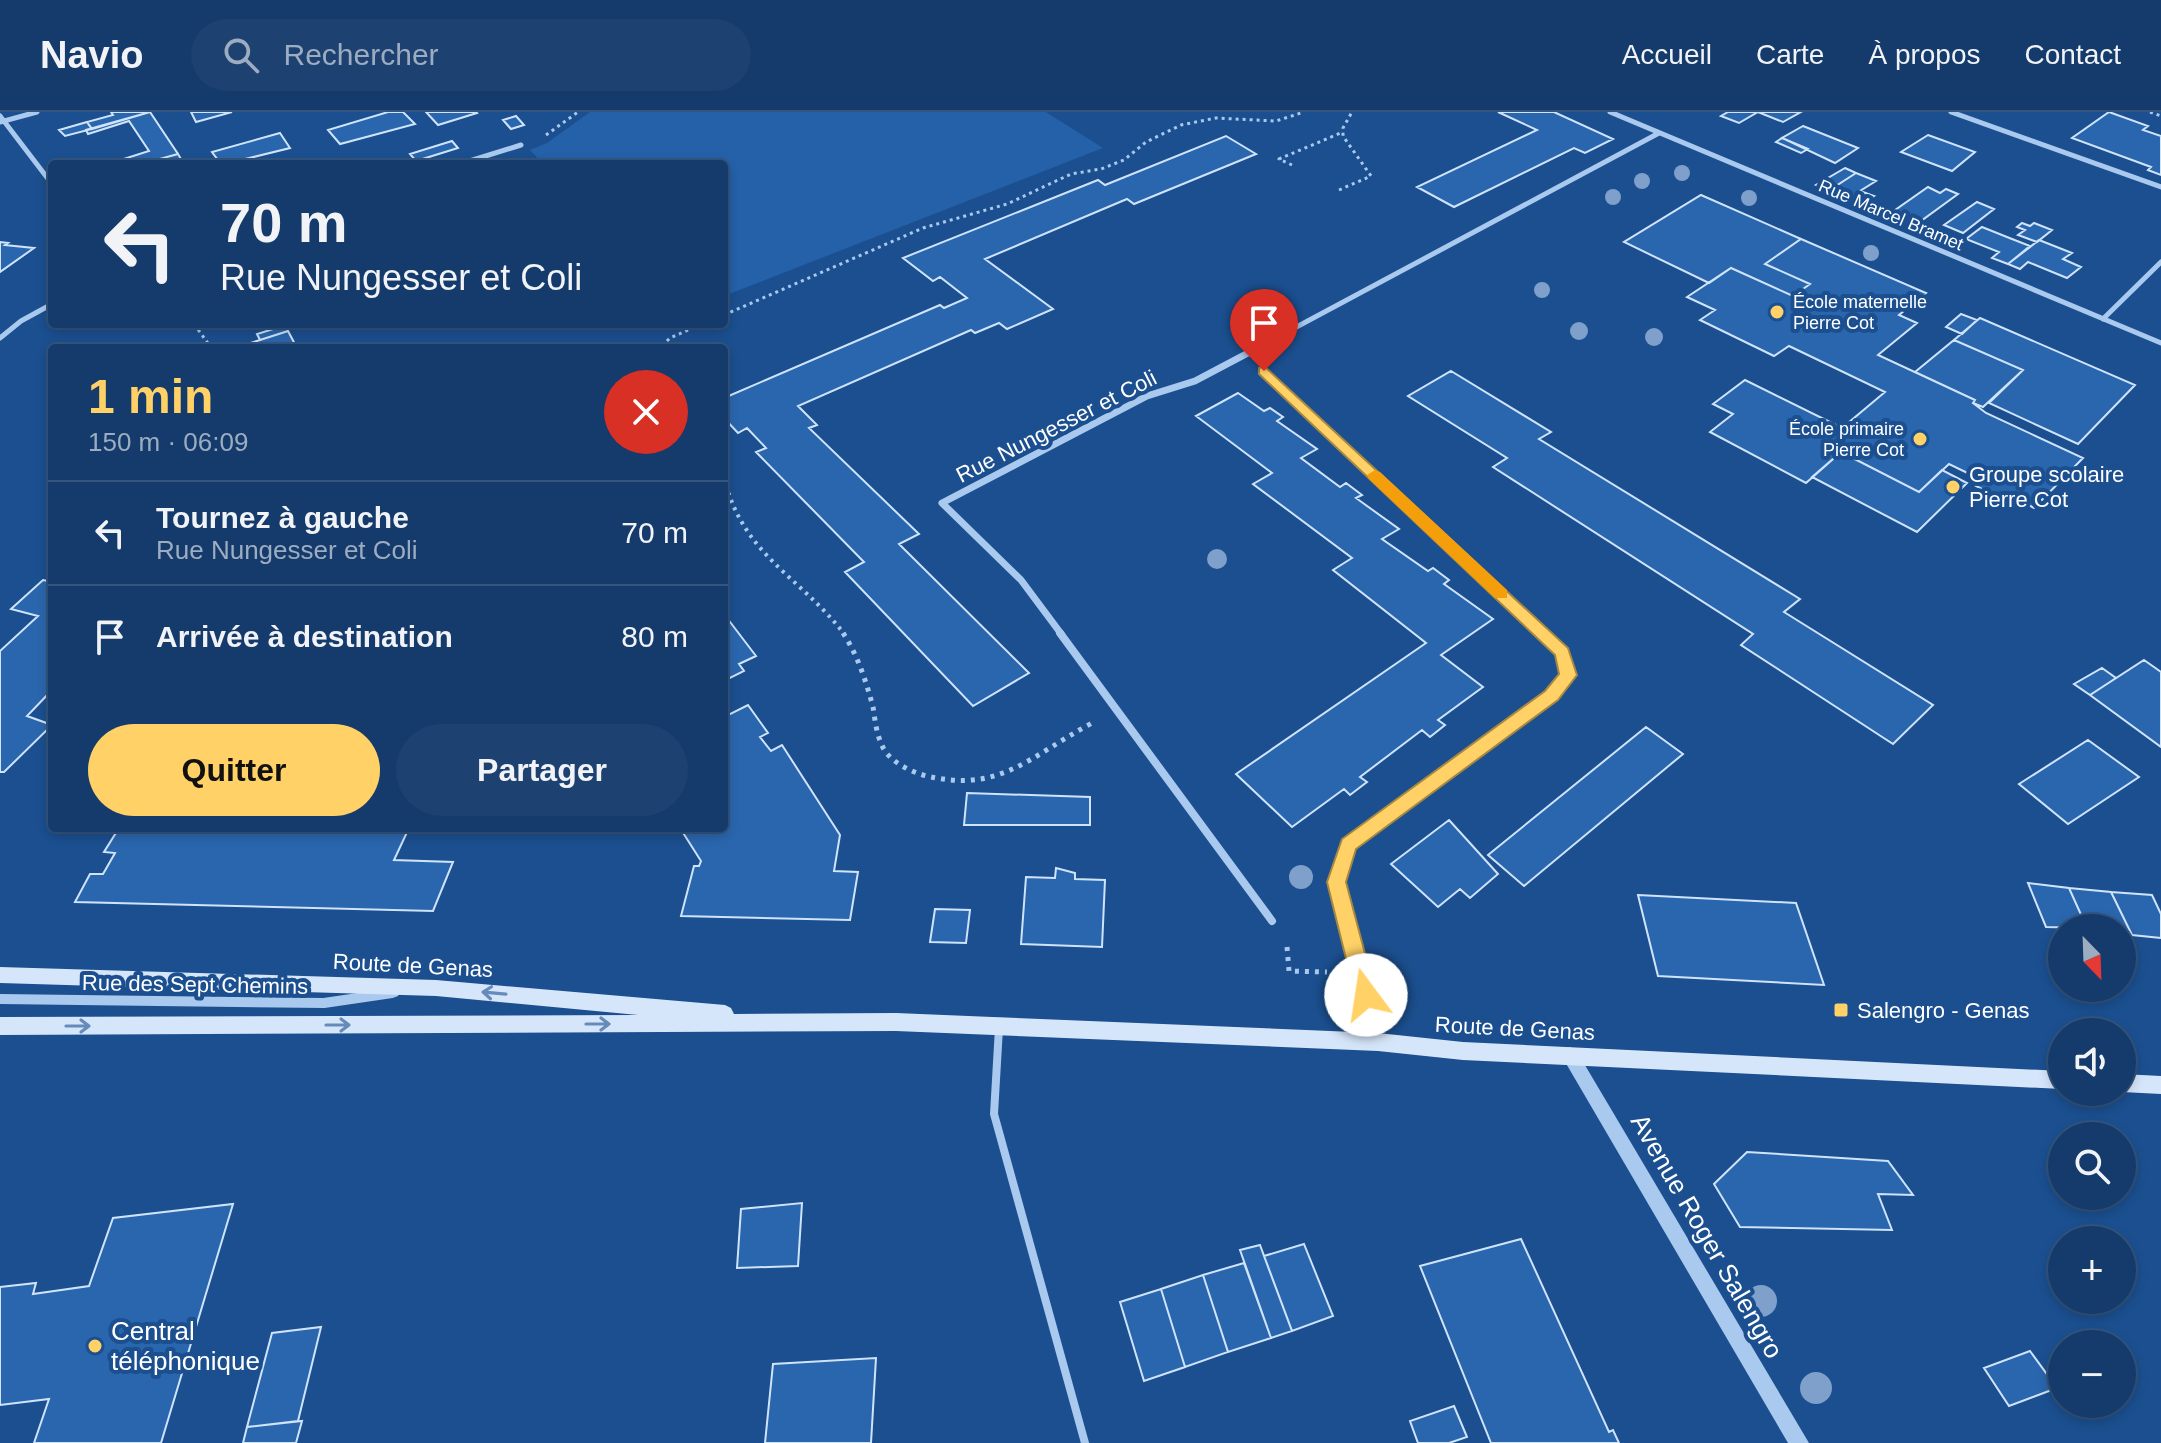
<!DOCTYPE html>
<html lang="fr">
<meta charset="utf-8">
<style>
:root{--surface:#143b6b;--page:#1d4271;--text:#f1f3f6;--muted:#9dadc1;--line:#33557e;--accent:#ffd166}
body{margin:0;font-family:Helvetica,sans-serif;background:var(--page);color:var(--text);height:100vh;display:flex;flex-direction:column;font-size:30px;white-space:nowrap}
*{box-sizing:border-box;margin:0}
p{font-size:26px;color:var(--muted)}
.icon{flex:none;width:44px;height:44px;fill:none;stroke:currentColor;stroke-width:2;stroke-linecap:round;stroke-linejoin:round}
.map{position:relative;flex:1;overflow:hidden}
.sheet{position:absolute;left:48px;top:232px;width:680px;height:488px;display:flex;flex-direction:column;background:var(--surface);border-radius:8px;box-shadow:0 4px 12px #0003,0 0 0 2px var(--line)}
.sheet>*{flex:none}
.hud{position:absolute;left:48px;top:48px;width:680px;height:168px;border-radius:8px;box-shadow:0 4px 12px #0003,0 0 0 2px var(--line);background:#143b6b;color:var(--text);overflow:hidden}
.needle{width:52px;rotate:157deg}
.buttons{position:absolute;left:2048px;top:802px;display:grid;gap:16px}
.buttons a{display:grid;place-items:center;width:88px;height:88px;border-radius:50%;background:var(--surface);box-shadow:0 4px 12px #0003,0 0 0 2px var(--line);font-size:40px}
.pin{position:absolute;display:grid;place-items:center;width:68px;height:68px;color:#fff;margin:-82px -34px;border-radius:50% 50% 50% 0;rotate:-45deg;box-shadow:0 0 8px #0007}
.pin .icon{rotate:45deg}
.me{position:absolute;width:88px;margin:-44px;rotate:346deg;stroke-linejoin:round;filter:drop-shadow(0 0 6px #0008)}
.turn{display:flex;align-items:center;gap:28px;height:168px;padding:0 40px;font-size:36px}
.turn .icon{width:104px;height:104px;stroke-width:2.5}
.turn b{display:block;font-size:56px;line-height:68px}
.round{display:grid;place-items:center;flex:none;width:84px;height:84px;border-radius:42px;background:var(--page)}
.overview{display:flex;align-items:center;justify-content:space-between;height:136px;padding:0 40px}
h1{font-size:48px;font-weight:600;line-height:60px;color:var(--accent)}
.action{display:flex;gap:16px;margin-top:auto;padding:16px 40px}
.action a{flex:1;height:92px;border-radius:48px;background:var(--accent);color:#111;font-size:32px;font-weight:600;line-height:92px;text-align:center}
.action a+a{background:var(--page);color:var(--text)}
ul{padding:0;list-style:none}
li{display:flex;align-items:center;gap:24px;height:104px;padding:0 40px;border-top:2px solid var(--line)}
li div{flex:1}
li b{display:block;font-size:30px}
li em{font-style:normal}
header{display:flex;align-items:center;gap:48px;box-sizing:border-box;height:112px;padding:0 40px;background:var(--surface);border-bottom:2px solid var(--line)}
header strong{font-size:38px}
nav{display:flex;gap:44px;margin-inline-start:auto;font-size:28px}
.search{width:560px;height:72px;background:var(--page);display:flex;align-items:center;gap:20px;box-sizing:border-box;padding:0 28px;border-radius:44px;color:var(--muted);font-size:30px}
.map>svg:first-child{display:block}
.green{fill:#2461a8}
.building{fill:#2a66ad;stroke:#cfe3fa;stroke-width:2}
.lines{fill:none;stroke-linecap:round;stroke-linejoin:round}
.path-far2{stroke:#a9c9ee;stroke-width:3;stroke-dasharray:3 4;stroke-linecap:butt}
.path-far1{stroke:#a9c9ee;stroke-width:4;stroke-dasharray:3 5;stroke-linecap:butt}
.path{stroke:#a9c9ee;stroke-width:5;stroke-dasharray:4 6;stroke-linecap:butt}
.service{stroke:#a9c9ee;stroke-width:8}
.minor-far3{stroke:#a9c9ee;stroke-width:5}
.minor-far2{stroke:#a9c9ee;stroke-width:7}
.minor-far1{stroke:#a9c9ee;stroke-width:8}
.minor{stroke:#a9c9ee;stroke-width:10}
.tertiary{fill:#a9c9ee;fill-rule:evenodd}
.secondary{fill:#d6e6fa;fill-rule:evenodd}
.tree{fill:#7ea0ca}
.oneway{stroke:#668bba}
.route{fill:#ffd166;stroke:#a68842;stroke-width:2}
.slow{fill:#f59e0b}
.poi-dot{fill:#ffd166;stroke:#1b4f8f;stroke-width:3}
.labels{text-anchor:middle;stroke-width:8;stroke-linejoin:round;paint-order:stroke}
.far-street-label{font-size:18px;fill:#fff;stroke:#1b4f8f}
.far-poi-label{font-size:18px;fill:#fff;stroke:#1b4f8f;text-anchor:start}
.street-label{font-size:22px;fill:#fff;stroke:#1b4f8f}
.poi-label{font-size:22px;fill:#fff;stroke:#1b4f8f;text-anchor:start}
.near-street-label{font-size:26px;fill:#fff;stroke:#1b4f8f}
.near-poi-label{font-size:26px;fill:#fff;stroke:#1b4f8f;text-anchor:start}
</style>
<header>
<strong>Navio</strong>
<div class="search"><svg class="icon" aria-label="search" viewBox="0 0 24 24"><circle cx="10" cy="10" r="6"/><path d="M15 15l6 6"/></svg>Rechercher</div>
<nav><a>Accueil</a><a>Carte</a><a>À propos</a><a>Contact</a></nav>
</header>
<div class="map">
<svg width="2161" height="1331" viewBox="0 0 2161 1331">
<rect width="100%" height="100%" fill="#1b4f8f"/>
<path class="green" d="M590 0H1046L1103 36 724 184V52H543L530 38 547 31Z"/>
<path class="building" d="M111 0H150L92 17 87 10 113 3Z
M150 0 178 42 142 52H108L149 39 129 9 88 22 86 18Z
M191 0H232L196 10Z
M388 0H403L415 12 340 32 328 18Z
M426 0H476L477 1 438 13Z
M1498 0H1554L1613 27 1585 41 1574 36 1454 95 1417 75 1537 18Z
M1728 0H1801L1783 10 1758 0 1739 11 1721 4Z
M2109 0 2148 14 2143 18 2161 24V63L2148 58 2151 55 2072 26Z
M516 4 524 13 511 17 503 8Z
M87 10 92 17 65 24 59 18Z
M1803 14 1858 36 1835 51 1782 26Z
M280 21 290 36 225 52H221L212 40Z
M1928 23 1975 40 1952 59 1901 40Z
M1226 24 1256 42 1134 92 1127 87 985 147 1053 197 1007 217 999 211 975 221 971 218 798 294 817 313 809 316 919 422 899 432 1029 561 973 594 845 460 864 450 756 340 766 336 747 316 738 321 724 306V286L940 193 944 196 967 186 940 165 933 169 903 146 1098 68 1105 73Z
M1782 26 1808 37 1801 41 1776 30Z
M452 29 458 36 416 49 410 42Z
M178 42 184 52H154L152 49Z
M1845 56 1856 61 1828 79 1816 73Z
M1856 61 1876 69 1860 79 1874 84 1861 92 1828 79Z
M1928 75 1940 81 1946 77 1958 82 1914 114 1888 103Z
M1701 83 1801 127 1765 152 1810 172 1793 184 1731 156 1709 171 1624 130Z
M1977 90 1994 97 1963 121 1944 113Z
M2022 111 2030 114 2034 111 2052 118 2037 130 2018 123 2025 118 2017 115Z
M1982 115 2012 127 2030 134 2008 152 1992 146 1999 140 1966 127Z
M1801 127 1926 181 1899 203 1917 211 1878 243 1975 288 1973 291 1986 301 2083 346 2034 396 2025 391 2020 396 1976 374 1982 368 1949 352 1919 380 1841 340 1806 371 1710 320 1733 302 1713 292 1745 268 1842 316 1885 280 1789 234 1774 244 1700 208 1715 198 1687 185 1731 156 1793 184 1810 172 1765 152Z
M2039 128 2072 141 2063 147 2081 155 2067 166 2028 150 2020 157 2008 152Z
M0 130 8 131 5 133 34 136 0 160Z
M1961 202 1977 208 1962 222 1946 215Z
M1980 206 2135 273 2078 332 1989 291 2023 258 1954 228Z
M286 213 288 219 260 228 257 222Z
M288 219 297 236H234L260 228Z
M1954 228 2023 258 1983 295 1973 291 1975 288 1915 260Z
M1451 259 1551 320 1539 327 1800 487 1784 500 1933 593 1893 632 1741 533 1753 522 1493 355 1507 346 1408 284Z
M1238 281 1264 299 1270 296 1283 305 1277 309 1317 337 1301 346 1340 375 1346 371 1362 383 1356 386 1399 417 1382 427 1428 459 1433 456 1449 468 1444 472 1493 507 1441 543 1483 575 1438 608 1445 613 1430 625 1422 618 1360 665 1367 670 1350 683 1344 677 1292 715 1236 662 1426 531 1333 458 1352 446 1253 372 1272 361 1196 304Z
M1841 340 1919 380 1942 358 1967 371 1917 420 1812 365Z
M43 468 52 470V551L48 555 52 556V578L27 604 52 613 4 660H0V539L38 504 11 497Z
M724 502 756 544 739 552 744 559 724 569Z
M2144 548 2161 560V635L2090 583Z
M2102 556 2116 566 2090 583 2074 572Z
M748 593 768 621 760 625 771 639 782 633 840 723 834 759 858 760 850 808 681 804 694 754H699L701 749 680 716H724V605Z
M1646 615 1683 642 1524 774 1488 743Z
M2088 628 2139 665 2068 712 2019 672Z
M967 681 1090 685V713H964Z
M1449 708 1498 762 1470 786 1460 777 1438 795 1391 752Z
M119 716H409L394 748 453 750 433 799 75 790 90 762H103L115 741 104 740Z
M1056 756 1075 761V767L1105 768 1102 835 1021 832 1026 765 1055 766Z
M2028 771 2069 776 2087 816 2046 815Z
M2069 776 2111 780 2132 823 2122 822V816H2087Z
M2111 780 2152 783 2161 802V826L2132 823Z
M1638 783 1796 791 1824 873 1658 864Z
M935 797 970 798 966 831 930 830Z
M1747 1040 1888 1049 1913 1083 1878 1082 1892 1118 1740 1115 1714 1072Z
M802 1091 798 1154 737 1156 741 1097Z
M233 1092 161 1331H34L49 1287 0 1293V1175L36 1171 33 1182 89 1174 113 1106Z
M1521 1127 1609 1320 1613 1318 1619 1331H1491L1420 1154Z
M1304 1132 1333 1204 1292 1219 1264 1144Z
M1260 1133 1292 1219 1271 1226 1240 1138Z
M1244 1151 1271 1226 1228 1240 1203 1163Z
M1203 1163 1228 1240 1185 1255 1161 1177Z
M1161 1177 1185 1255 1144 1269 1120 1190Z
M321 1215 298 1309 247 1315 272 1221Z
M2030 1239 2057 1276 2009 1294 1984 1256Z
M876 1246 871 1331H765L773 1252Z
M1454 1294 1467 1325 1449 1331H1418L1410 1309Z
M302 1309 296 1331H243L247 1315Z"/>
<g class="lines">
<path class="path-far2" d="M2150 0 2161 4
M546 23 578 0
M1292 53 1279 47 1343 20
M1339 78 1371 64 1343 24V16L1352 0
M724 203 923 116 1007 92 1071 62 1101 57 1124 48 1146 30 1181 13 1216 6 1276 9 1304 0
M194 212 210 234
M662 234 670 226 702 212"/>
<path class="path-far1" d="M209 232 212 236
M660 236 664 232
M724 365C742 443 801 465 845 523"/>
<path class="path" d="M843 521C858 544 866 569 873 595 875 607 876 620 881 631 887 648 907 658 923 663 999 683 1030 644 1092 611
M1287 835 1289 859 1327 860"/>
<path class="service" d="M999 916 994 1002 1085 1331"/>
<path class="minor-far3" d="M1610 0 2161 231
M1951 0 2161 75
M0 4 52 72
M0 10 37 0
M460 52 521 33
M2103 207 2161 150
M0 226 21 209 52 192
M1261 234 1659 21"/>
<path class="minor-far2" d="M1264 259 1544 523
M1062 523 1021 468 942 391 1147 284 1195 269 1265 232"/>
<path class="minor-far1" d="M1060 521 1272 809
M378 883 395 881
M1365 883 1336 770 1348 732 1551 584 1568 563 1562 540 1542 521"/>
<path class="minor" d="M1365 881 1377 928
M0 887 324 891 392 881"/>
<path class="tertiary" d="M1570 935 1576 938 1809 1331H1788L1564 948 1562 943 1564 938Z"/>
<path class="secondary" d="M0 855 436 868 725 893 731 896 734 902 896 901 1378 921 1463 930 2062 959V977L1463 948 1378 939 896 919 0 923V905L638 903 436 884 0 871Z
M2122 962 2161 964V982L2122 980Z"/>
</g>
<g class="tree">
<circle cx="1682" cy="61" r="8"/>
<circle cx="1642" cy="69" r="8"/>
<circle cx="1613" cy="85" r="8"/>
<circle cx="1749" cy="86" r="8"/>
<circle cx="1871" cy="141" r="8"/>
<circle cx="1542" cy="178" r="8"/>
<circle cx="1579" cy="219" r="9"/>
<circle cx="1654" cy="225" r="9"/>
<circle cx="1217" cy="447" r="10"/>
<circle cx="1301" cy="765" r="12"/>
<circle cx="1761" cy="1189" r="16"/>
<circle cx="1816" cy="1276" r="16"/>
</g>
<defs><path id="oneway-shaft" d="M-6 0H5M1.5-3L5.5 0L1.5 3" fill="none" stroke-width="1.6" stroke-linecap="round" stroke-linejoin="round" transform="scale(2)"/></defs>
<g class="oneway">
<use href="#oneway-shaft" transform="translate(494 881) rotate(-175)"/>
<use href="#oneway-shaft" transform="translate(598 912)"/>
<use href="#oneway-shaft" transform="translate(338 913)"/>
<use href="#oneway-shaft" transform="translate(78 914)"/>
</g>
<path class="route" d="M1264 254 1568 536 1577 563 1558 588 1356 737 1346 770 1376 883 1373 890 1366 893 1358 890 1355 883 1327 770 1342 727 1545 579 1559 562 1555 543 1259 262V256Z"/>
<path class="slow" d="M1375 358 1380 360 1507 478V486H1495L1369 367 1367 363Z"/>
<g class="poi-dot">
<circle cx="1777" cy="200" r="8"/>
<circle cx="1920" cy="327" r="8"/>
<circle cx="1953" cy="375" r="8"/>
<rect x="1833" y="890" width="16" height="16" rx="4"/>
<circle cx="95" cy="1234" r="8"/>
</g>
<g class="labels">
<g class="far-street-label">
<text transform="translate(1891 103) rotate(23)" y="6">Rue Marcel Bramet</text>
</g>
<g class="far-poi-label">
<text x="1793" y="196">École maternelle<tspan x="1793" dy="21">Pierre Cot</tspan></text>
<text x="1904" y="323" text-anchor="end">École primaire<tspan x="1904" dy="21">Pierre Cot</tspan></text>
</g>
<g class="street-label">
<text transform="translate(1056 314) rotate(-27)" y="8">Rue Nungesser et Coli</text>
<text transform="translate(413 853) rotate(3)" y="8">Route de Genas</text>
<text transform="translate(195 872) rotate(1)" y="8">Rue des Sept Chemins</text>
<text transform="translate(1515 916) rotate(3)" y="8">Route de Genas</text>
</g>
<g class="poi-label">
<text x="1969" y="370">Groupe scolaire<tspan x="1969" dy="25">Pierre Cot</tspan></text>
<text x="1857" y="906">Salengro - Genas</text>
</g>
<g class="near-street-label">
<text transform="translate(1707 1124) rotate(60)" y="9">Avenue Roger Salengro</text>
</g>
<g class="near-poi-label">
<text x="111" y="1228">Central<tspan x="111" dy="30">téléphonique</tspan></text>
</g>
</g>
</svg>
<div class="buttons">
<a><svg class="needle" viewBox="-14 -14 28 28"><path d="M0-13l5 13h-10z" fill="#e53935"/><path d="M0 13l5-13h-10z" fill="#9dadc1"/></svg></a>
<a><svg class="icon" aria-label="sound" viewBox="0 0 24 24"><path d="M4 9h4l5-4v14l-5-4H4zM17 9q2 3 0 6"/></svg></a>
<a><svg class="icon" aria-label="search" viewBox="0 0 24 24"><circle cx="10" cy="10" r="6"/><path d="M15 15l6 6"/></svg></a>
<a>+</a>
<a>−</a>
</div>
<div class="pin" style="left:1264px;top:259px;background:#d93025"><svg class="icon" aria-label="arrive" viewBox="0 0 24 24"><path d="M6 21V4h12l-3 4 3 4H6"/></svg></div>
<svg class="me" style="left:1366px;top:883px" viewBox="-20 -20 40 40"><circle r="19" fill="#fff"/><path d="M0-13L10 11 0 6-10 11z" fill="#ffd166"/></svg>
<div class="hud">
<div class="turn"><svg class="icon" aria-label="left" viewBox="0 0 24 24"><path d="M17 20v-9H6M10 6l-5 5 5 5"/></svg><div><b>70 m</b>Rue Nungesser et Coli</div></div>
</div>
<section class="sheet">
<div class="overview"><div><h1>1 min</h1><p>150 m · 06:09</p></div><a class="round" style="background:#d93025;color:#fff"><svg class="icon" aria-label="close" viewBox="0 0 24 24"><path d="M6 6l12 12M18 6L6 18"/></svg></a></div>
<ul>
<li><svg class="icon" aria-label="left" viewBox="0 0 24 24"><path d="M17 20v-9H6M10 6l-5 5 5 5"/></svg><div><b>Tournez à gauche</b><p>Rue Nungesser et Coli</p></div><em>70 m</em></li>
<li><svg class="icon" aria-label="arrive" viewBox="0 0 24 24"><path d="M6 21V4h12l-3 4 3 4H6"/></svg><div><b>Arrivée à destination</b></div><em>80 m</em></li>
</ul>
<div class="action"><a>Quitter</a><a>Partager</a></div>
</section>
</div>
